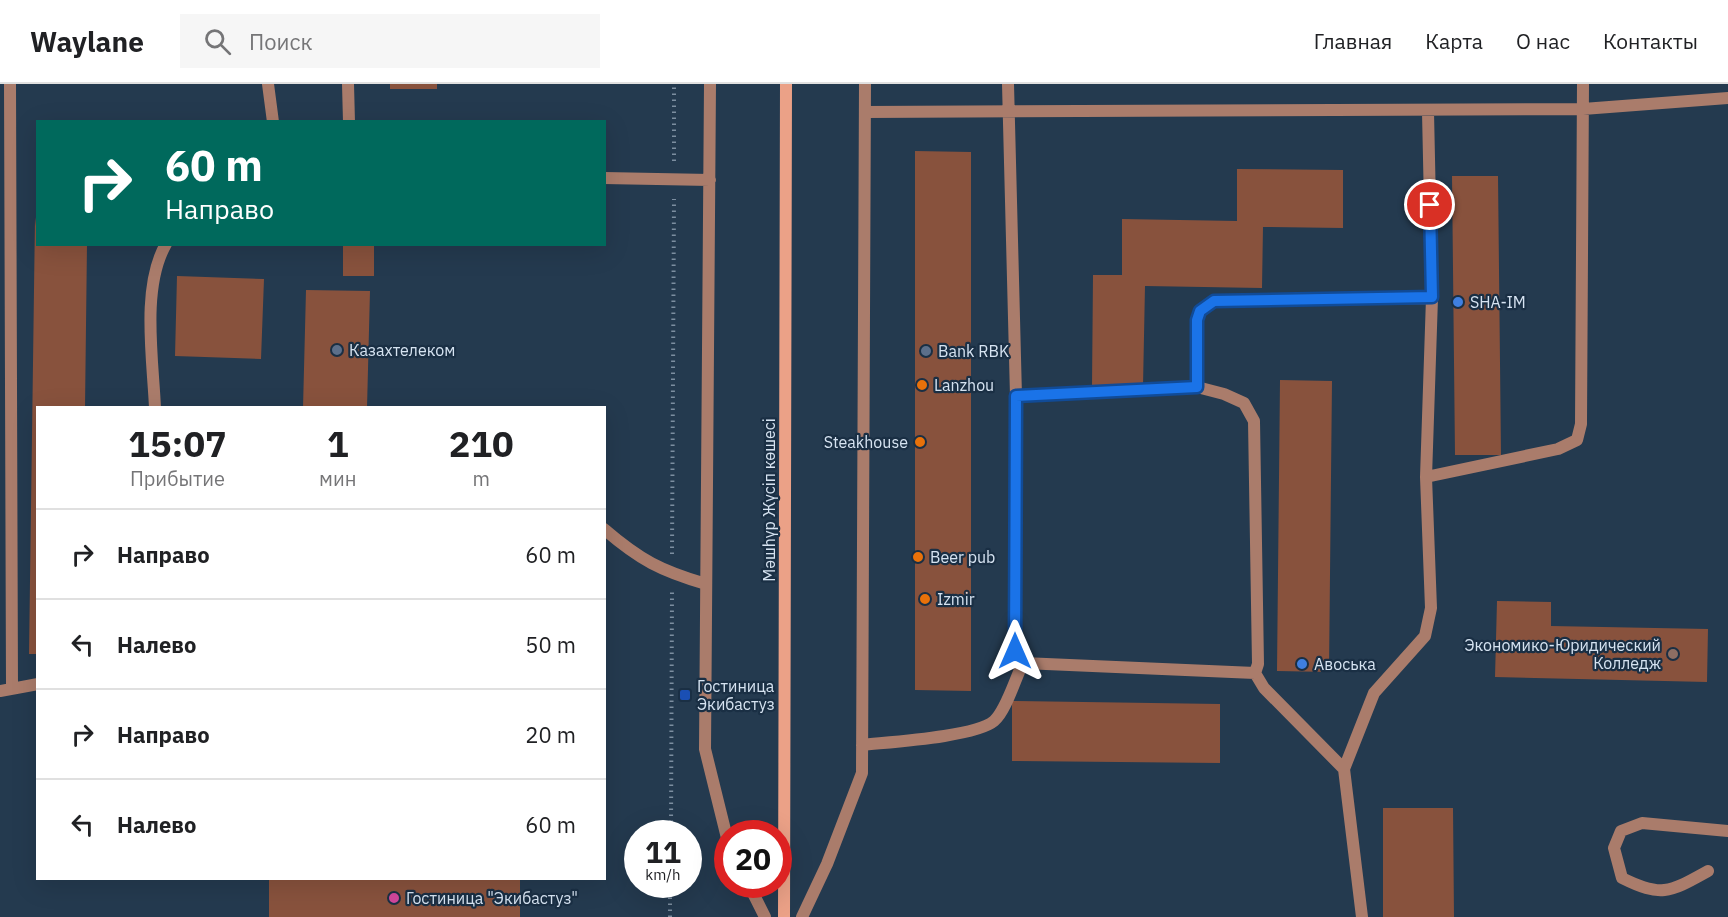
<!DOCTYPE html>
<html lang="ru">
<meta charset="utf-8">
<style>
:root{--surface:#fff;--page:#f6f6f6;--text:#202124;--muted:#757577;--line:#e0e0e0}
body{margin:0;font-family:"IBM Plex Sans",sans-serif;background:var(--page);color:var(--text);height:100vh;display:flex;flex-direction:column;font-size:22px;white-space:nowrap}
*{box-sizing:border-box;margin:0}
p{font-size:20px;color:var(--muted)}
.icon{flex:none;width:33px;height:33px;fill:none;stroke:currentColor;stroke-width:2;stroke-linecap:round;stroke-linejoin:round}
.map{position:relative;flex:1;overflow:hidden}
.drawer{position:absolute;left:36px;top:322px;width:570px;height:474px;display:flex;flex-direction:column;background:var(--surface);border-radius:0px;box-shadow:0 6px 24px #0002}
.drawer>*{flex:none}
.guide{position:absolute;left:36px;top:36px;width:570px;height:126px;border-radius:0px;box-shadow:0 6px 24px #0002;background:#00695c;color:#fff;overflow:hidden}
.speed{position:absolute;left:624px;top:736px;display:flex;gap:12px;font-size:30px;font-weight:700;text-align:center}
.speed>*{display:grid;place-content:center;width:78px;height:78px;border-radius:50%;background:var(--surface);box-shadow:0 6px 24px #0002;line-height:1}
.speed small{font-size:15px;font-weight:400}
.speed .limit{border:9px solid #d22;background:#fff;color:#111}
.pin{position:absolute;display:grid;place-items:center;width:51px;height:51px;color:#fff;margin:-26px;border:3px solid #fff;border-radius:50%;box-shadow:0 2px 6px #0007}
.me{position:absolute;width:66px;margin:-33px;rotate:0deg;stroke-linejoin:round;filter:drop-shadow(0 0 4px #0008)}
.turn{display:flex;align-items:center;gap:21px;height:126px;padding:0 30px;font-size:27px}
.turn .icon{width:78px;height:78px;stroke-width:2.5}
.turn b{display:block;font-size:42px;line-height:51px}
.eta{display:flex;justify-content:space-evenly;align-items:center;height:102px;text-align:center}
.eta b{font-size:36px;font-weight:700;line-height:42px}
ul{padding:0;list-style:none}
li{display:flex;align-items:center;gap:18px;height:90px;padding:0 30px;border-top:2px solid var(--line)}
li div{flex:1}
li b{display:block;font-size:22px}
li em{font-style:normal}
header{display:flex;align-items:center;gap:36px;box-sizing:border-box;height:84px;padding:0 30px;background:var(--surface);border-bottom:2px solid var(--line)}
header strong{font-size:28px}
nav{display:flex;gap:33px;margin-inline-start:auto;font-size:21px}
.search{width:420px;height:54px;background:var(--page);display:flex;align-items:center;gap:15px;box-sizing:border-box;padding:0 21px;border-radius:0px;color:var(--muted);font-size:22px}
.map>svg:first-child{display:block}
.building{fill:#88523d}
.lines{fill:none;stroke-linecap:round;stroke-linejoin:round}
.path{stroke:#7c8ea0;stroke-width:4;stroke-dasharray:1.5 4.5;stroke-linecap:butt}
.lane{stroke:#aa7c6b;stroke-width:12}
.secondary{stroke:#eba187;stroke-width:12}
.route-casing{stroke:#114b97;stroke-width:15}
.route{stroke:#1a73e8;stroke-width:10}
.shop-dot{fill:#3f7fe0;stroke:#1a2f44;stroke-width:2}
.service-dot{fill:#5c6f8a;stroke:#1a2f44;stroke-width:2}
.food-dot{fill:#e8710a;stroke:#1a2f44;stroke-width:2}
.education-dot{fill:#8d6e63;stroke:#1a2f44;stroke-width:2}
.transit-dot{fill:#1a4fb4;stroke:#1a2f44;stroke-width:2}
.hotel-dot{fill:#d1479c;stroke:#1a2f44;stroke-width:2}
.labels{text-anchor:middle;stroke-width:4.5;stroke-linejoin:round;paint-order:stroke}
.poi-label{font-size:16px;fill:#d6e3f1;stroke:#1a2f44;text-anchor:start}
.street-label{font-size:16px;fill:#d6e3f1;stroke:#1a2f44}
</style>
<header>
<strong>Waylane</strong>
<div class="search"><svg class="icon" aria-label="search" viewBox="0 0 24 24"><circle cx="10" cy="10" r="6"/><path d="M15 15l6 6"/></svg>Поиск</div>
<nav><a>Главная</a><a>Карта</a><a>О нас</a><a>Контакты</a></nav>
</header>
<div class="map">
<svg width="1728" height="833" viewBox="0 0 1728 833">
<rect width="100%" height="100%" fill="#243a4f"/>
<path class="building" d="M390 0H437V5H390Z
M915 67 971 68V607L915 606Z
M1237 85 1343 86V144L1263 143 1262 204 1145 202 1143 302H1092L1093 191H1122V135L1237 137Z
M1452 92H1498L1501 371H1455Z
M35 133 38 160H87L85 324H38V570H29Z
M343 160H374V192H343Z
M177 192 264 195 261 275 175 272Z
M306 206 370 207 367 324H303Z
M1280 296 1332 297 1329 588 1277 587Z
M1497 517 1551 518V542L1708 545 1707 598 1495 593Z
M1012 617 1220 620V679L1012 677Z
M1383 724H1453L1454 833H1383Z
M269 795H520V833H269Z"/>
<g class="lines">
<path class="path" d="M674 77V0
M672 470 674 115
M671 750 672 508
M670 833V801"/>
<path class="lane" d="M10 0 12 604
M268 0 273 38
M348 0 349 38
M710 0 705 665 728 758
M1008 0 1016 312 1015 567 1023 579
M865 28 1583 25 1728 14
M604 94 710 96
M1197 303 1224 310 1244 319 1254 337 1258 580 1255 589
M1016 312 1197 303V236L1200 227 1214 217 1432 214
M155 324C153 276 141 203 166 160
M1426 393 1432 214 1428 28
M604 445C640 476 661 487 706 500
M0 607 38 600
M862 661C889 658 975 653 994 637 1006 627 1015 595 1023 579L1255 589 1264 604 1344 685
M1708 787C1670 808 1662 814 1622 794L1614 764 1621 747 1642 739 1728 747
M749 801 765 833
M802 833 827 780 862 689 865 0
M1362 833 1344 685 1374 609 1425 552 1431 524 1426 393 1558 365 1577 356 1581 340 1583 0"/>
<path class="secondary" d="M784 833 786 0"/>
</g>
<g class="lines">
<g class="route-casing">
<path id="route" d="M1015 567 1016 312 1197 303V236L1200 227 1214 217 1432 213 1430 121"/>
</g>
<use href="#route" class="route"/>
</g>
<g class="shop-dot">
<circle cx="1458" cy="218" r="6"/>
<circle cx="1302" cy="580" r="6"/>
</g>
<g class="service-dot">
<circle cx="337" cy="266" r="6"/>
<circle cx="926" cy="267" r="6"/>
</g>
<g class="food-dot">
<circle cx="922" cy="301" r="6"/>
<circle cx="920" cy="358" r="6"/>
<circle cx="918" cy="473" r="6"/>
<circle cx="925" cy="515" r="6"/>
</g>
<circle class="education-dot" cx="1673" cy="570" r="6"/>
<rect class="transit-dot" x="679" y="605" width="12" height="12" rx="3"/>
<circle class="hotel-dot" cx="394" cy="814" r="6"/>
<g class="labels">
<g class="poi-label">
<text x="1470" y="224">SHA-IM</text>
<text x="349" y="272">Казахтелеком</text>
<text x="938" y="273">Bank RBK</text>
<text x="934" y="307">Lanzhou</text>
<text x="908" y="364" text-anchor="end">Steakhouse</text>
<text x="930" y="479">Beer pub</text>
<text x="937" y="521">Izmir</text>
<text x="1661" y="567" text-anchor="end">Экономико-Юридический<tspan x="1661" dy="18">Колледж</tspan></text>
<text x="1314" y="586">Авоська</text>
<text x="697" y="608">Гостиница<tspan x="697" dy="18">Экибастуз</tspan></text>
<text x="406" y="820">Гостиница "Экибастуз"</text>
</g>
<g class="street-label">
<text transform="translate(769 416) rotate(-90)" y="6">Мәшһүр Жүсіп көшесі</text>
</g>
</g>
</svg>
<div class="speed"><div>11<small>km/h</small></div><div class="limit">20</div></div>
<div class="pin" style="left:1430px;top:121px;background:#d93025"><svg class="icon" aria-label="arrive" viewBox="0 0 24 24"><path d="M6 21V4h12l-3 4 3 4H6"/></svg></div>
<svg class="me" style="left:1015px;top:567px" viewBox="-20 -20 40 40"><path d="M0-17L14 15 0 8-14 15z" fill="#1a73e8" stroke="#fff" stroke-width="4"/></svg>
<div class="guide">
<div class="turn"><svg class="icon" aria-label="right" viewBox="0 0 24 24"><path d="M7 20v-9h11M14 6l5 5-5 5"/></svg><div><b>60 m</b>Направо</div></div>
</div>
<section class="drawer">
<div class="eta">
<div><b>15:07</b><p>Прибытие</p></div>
<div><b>1</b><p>мин</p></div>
<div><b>210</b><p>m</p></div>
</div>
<ul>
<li><svg class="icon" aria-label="right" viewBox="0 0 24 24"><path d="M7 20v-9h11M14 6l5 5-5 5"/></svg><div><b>Направо</b></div><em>60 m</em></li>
<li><svg class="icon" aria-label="left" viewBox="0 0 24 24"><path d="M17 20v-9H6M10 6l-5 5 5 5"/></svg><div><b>Налево</b></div><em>50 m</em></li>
<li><svg class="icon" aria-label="right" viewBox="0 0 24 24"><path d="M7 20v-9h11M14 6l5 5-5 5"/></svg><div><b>Направо</b></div><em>20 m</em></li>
<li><svg class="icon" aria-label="left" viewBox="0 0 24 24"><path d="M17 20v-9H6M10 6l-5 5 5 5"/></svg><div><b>Налево</b></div><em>60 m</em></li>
</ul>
</section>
</div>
